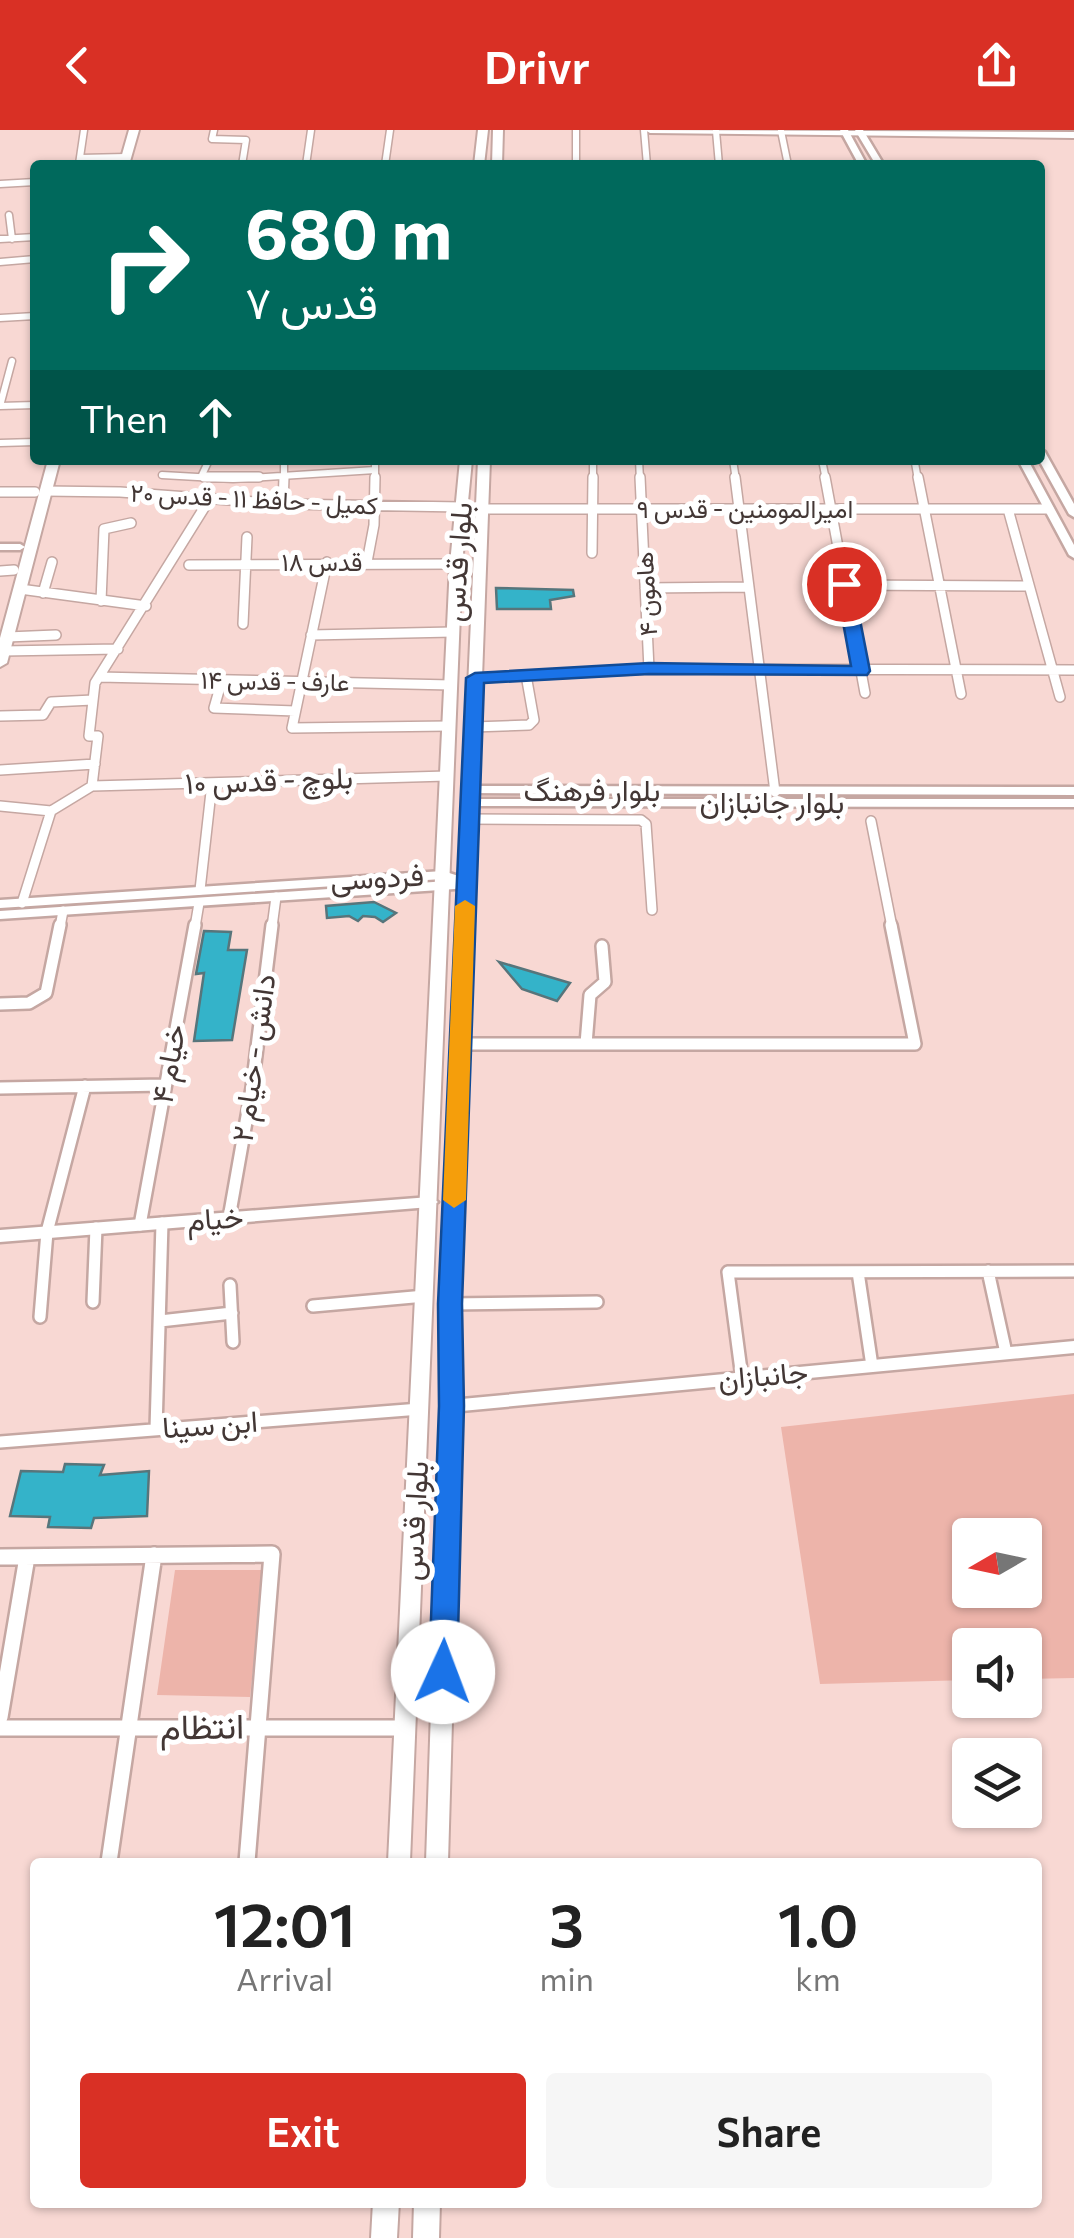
<!DOCTYPE html>
<meta charset="utf-8">
<style>
:root{--surface:#fff;--page:#f6f6f6;--text:#222;--muted:#767676;--accent:#d93025}
body{margin:0;font-family:Commissioner,Vazirmatn,sans-serif;background:var(--page);color:var(--text);height:100vh;display:flex;flex-direction:column;font-size:38px;white-space:nowrap}
*{box-sizing:border-box;margin:0}
p{font-size:32px;color:var(--muted)}
.icon{flex:none;width:55px;height:55px;fill:none;stroke:currentColor;stroke-width:2;stroke-linecap:round;stroke-linejoin:round}
.map{position:relative;flex:1;overflow:hidden}
.side{position:absolute;left:30px;top:1728px;width:1012px;height:350px;display:flex;flex-direction:column;background:var(--surface);border-radius:10px;box-shadow:0 2px 8px #0004}
.side>*{flex:none}
.top-card{position:absolute;left:30px;top:30px;width:1015px;height:305px;border-radius:10px;box-shadow:0 2px 8px #0004;background:#00695c;color:#fff;overflow:hidden}
.needle{width:65px;rotate:261deg}
.tools{position:absolute;left:952px;top:1388px;display:grid;gap:20px}
.tools a{display:grid;place-items:center;width:90px;height:90px;border-radius:10px;background:var(--surface);box-shadow:0 2px 8px #0004;font-size:50px}
.pin{position:absolute;display:grid;place-items:center;width:85px;height:85px;color:#fff;margin:-42px;border:5px solid #fff;border-radius:50%;box-shadow:0 2px 10px #0007}
.me{position:absolute;width:110px;margin:-55px;rotate:2deg;stroke-linejoin:round;filter:drop-shadow(0 0 8px #0008)}
.turn{display:flex;align-items:center;gap:35px;height:210px;padding:0 50px;font-size:45px}
.turn .icon{width:130px;height:130px;stroke-width:2.5}
.turn b{display:block;font-size:70px;line-height:85px}
.then{display:flex;align-items:center;height:95px;padding:0 50px;background:#0003;gap:20px;font-size:38px}
.eta{display:flex;justify-content:space-evenly;align-items:center;height:170px;text-align:center}
.eta b{font-size:60px;font-weight:600;line-height:70px}
.button{display:flex;gap:20px;margin-top:auto;padding:20px 50px}
.button a{flex:1;height:115px;border-radius:10px;background:var(--accent);color:#fff;font-size:40px;font-weight:600;line-height:115px;text-align:center}
.button a+a{background:var(--page);color:var(--text)}
header{display:flex;justify-content:space-between;align-items:center;height:130px;padding:0 50px;background:var(--accent);color:#fff;font-size:45px;font-weight:600}
.map>svg:first-child{display:block}
.green{fill:#edb4aa;fill-rule:evenodd}
.building{fill:#34b3c9;stroke:#57757b;stroke-width:2.5}
.lines{fill:none;stroke-linecap:round;stroke-linejoin:round}
.minor-far3-casing{stroke:#c5a7a2;stroke-width:9}
.minor-far2-casing{stroke:#c5a7a2;stroke-width:12}
.minor-far1-casing{stroke:#c5a7a2;stroke-width:16}
.minor-casing{stroke:#c5a7a2;stroke-width:20}
.tertiary-casing{stroke:#c5a7a2;stroke-width:5}
.secondary-casing{stroke:#c5a7a2;stroke-width:4}
.minor-far3{stroke:#fff;stroke-width:6}
.minor-far2{stroke:#fff;stroke-width:9}
.minor-far1{stroke:#fff;stroke-width:11}
.minor{stroke:#fff;stroke-width:15}
.tertiary{fill:#fff;fill-rule:evenodd}
.secondary{fill:#fff;fill-rule:evenodd}
.route{fill:#1a73e8;stroke:#114b97;stroke-width:2.5}
.slow{fill:#f59e0b}
.labels{text-anchor:middle;stroke-width:10;stroke-linejoin:round;paint-order:stroke}
.far-street-label{font-size:25px;fill:#433735;stroke:#fff}
.street-label{font-size:30px;fill:#433735;stroke:#fff}
.near-street-label{font-size:35px;fill:#433735;stroke:#fff}
</style>
<header><svg class="icon" aria-label="back" viewBox="0 0 24 24"><path d="M15 5l-7 7 7 7"/></svg>Drivr<svg class="icon" aria-label="share" viewBox="0 0 24 24"><path d="M12 15V3M7 8l5-5 5 5M5 13v7h14v-7"/></svg></header>
<div class="map">
<svg width="1074" height="2108" viewBox="0 0 1074 2108">
<rect width="100%" height="100%" fill="#f8d8d3"/>
<path class="green" d="M1074 1264V1548L1025 1549V1515H970V1550L820 1554 781 1297ZM970 1405H1025V1460H970Z
M175 1440H264L250 1567 157 1565Z"/>
<path class="building" d="M496 458 573 460 574 466 550 470 551 479H497Z
M374 772 396 783 383 792 375 787 363 786 358 791 349 786 327 788 326 776Z
M204 801 231 802 228 820H247L232 910 194 911 204 843 196 844Z
M499 832 570 853 557 871 522 859Z
M65 1334 104 1335 100 1345 149 1341 147 1386 94 1388 91 1398 48 1397 50 1387 10 1386 21 1341 63 1342Z"/>
<g class="lines">
<g class="minor-far3-casing">
<path id="minor-far3" d="M214 0 212 9 246 10 242 35
M576 0V35
M644 0 647 35
M716 1 719 35
M781 1 788 35
M80 28 126 27
M79 34 84 0
M306 35 311 0
M385 35 390 0
M0 54 35 52
M9 85 12 109
M0 109 35 107
M0 132 35 129
M0 188 35 186
M0 276 12 231
M0 276 35 275
M0 313 35 312
M639 330 640 350
M733 330 736 350
M822 330 826 350
M915 333 918 350
M162 345 233 349 375 340
M201 347 209 330
M284 350V330
M375 350V330
M593 350V330"/>
</g>
<g class="minor-far2-casing">
<path id="minor-far2" d="M204 347H259
M640 347 649 539
M735 347 775 662
M825 347 865 563
M918 347 961 564
M45 361 120 362 283 374 462 377
M0 362H35
M283 374 284 347
M482 379H1049
M1008 379 1060 567
M592 423 593 347
M327 432 292 598 449 596
M367 432 374 395 375 347
M189 435 456 434
M0 441 14 440
M845 455 1029 456
M645 458 748 457
M20 459 146 476
M43 463 52 432
M101 471 104 399 131 393
M243 494 247 407
M311 505 453 502
M7 507 56 505
M3 521 118 519
M99 547 451 555
M475 548 649 539 1074 540
M222 550 214 578 295 581
M0 586 43 585 51 572 93 570
M473 597 529 595 534 590 526 545
M0 640 95 634
M92 656 447 646
M92 656 98 606H89L95 553 209 370
M0 676 51 681 92 656
M469 689 641 690 646 694 652 780
M871 691 892 797
M200 760 212 653
M22 773 51 681
M60 797 63 781
M195 797 199 773
M272 797 276 767"/>
</g>
<g class="minor-far1-casing">
<path id="minor-far1" d="M0 874 29 873 46 863 60 795
M461 914H915L891 795
M586 914 590 865 605 852 602 816
M0 958 164 955
M229 1088 252 958 272 795
M140 1095 195 795
M988 1141 1006 1223
M858 1142 872 1236
M230 1155 233 1212
M93 1172 96 1098
M450 1174 597 1172
M313 1176 425 1166
M40 1187 47 1102 85 956
M160 1191 232 1183
M742 1248 728 1142 1074 1141
M156 1299 162 1093
M0 1312 420 1279"/>
</g>
<g class="minor-casing">
<path id="minor" d="M0 1427 272 1424 247 1732
M0 1587 27 1427
M0 1598H404
M109 1732 154 1425"/>
</g>
<g class="tertiary-casing">
<path id="tertiary" d="M840 0H848L867 35H859Z
M855 0H863L884 35H876Z
M1040 319 1045 322 1074 374V387L1069 384 1039 330Z
M1018 330H1028L1074 415V428L1069 425Z
M0 414H20L25 417 20 420H0Z
M471 656 1074 657V665L467 663 465 660Z
M470 669H1074V677L466 676 464 673Z
M443 741 471 750 473 753 471 756H461L455 759 0 789V781L448 751 442 749 0 778V770Z
M430 1067 438 1072 430 1077 0 1112V1100Z
M1074 1211V1223L451 1282 445 1281 443 1276 445 1271 451 1270Z"/>
</g>
<g class="secondary-casing">
<path id="secondary" d="M129 0H139L129 35H119Z
M478 0H488L484 35H474Z
M493 0H503L502 35H492Z
M645 0 1074 2V8L650 3Z
M48 330H60L7 533 0 537V508Z
M460 330H472L462 434 410 1732H388L450 434Z
M478 330H490L459 1174 461 1276 448 1732H426L441 1276V1174Z
M373 2072H399L397 2108H371Z
M414 2072H440L439 2108H413Z"/>
</g>
<use href="#minor-far3" class="minor-far3"/>
<use href="#minor-far2" class="minor-far2"/>
<use href="#minor-far1" class="minor-far1"/>
<use href="#minor" class="minor"/>
<use href="#tertiary" class="tertiary"/>
<use href="#secondary" class="secondary"/>
</g>
<path class="route" d="M844 449 853 454 870 541 867 545 649 544 484 553 462 1174 464 1276 457 1542 453 1551 443 1554 433 1551 429 1542 439 1276 438 1174 466 548 475 543 649 533 851 536 836 454Z"/>
<path class="slow" d="M465 770 475 776 466 1070 454 1078 443 1070 455 776Z"/>
<g class="labels">
<g class="far-street-label">
<text transform="translate(254 369) rotate(3)" y="9">کمیل - حافظ ۱۱ - قدس ۲۰</text>
<text x="745" y="388">امیرالمومنین - قدس ۹</text>
<text x="322" y="441">قدس ۱۸</text>
<text transform="translate(646 464) rotate(-93)" y="9">هامون ۴</text>
<text transform="translate(275 551) rotate(1)" y="9">عارف - قدس ۱۴</text>
</g>
<g class="street-label">
<text transform="translate(458 432) rotate(-86)" y="10">بلوار قدس</text>
<text transform="translate(269 651) rotate(-2)" y="10">بلوچ - قدس ۱۰</text>
<text x="592" y="671">بلوار فرهنگ</text>
<text x="772" y="683">بلوار جانبازان</text>
<text transform="translate(377 748) rotate(-3)" y="10">فردوسی</text>
<text transform="translate(254 928) rotate(-82)" y="10">دانش - خیام ۲</text>
<text transform="translate(169 934) rotate(-80)" y="10">خیام ۴</text>
<text transform="translate(215 1089) rotate(-4)" y="10">خیام</text>
<text transform="translate(763 1246) rotate(-5)" y="10">جانبازان</text>
<text transform="translate(210 1295) rotate(-4)" y="10">ابن سینا</text>
<text transform="translate(415 1391) rotate(-87)" y="10">بلوار قدس</text>
</g>
<g class="near-street-label">
<text transform="translate(202 1597) rotate(-1)" y="12">انتظام</text>
</g>
</g>
</svg>
<div class="tools">
<a><svg class="needle" viewBox="-14 -14 28 28"><path d="M0-13l5 13h-10z" fill="#e53935"/><path d="M0 13l5-13h-10z" fill="#767676"/></svg></a>
<a><svg class="icon" aria-label="sound" viewBox="0 0 24 24"><path d="M4 9h4l5-4v14l-5-4H4zM17 9q2 3 0 6"/></svg></a>
<a><svg class="icon" aria-label="layers" viewBox="0 0 24 24"><path d="M12 4l9 5-9 5-9-5zM3 14l9 5 9-5"/></svg></a>
</div>
<div class="pin" style="left:844px;top:454px;background:#d93025"><svg class="icon" aria-label="arrive" viewBox="0 0 24 24"><path d="M6 21V4h12l-3 4 3 4H6"/></svg></div>
<svg class="me" style="left:443px;top:1542px" viewBox="-20 -20 40 40"><circle r="19" fill="#fff"/><path d="M0-13L10 11 0 6-10 11z" fill="#1a73e8"/></svg>
<div class="top-card">
<div class="turn"><svg class="icon" aria-label="right" viewBox="0 0 24 24"><path d="M7 20v-9h11M14 6l5 5-5 5"/></svg><div><b>680 m</b>قدس ۷</div></div>
<div class="then">Then<svg class="icon" aria-label="ahead" viewBox="0 0 24 24"><path d="M12 20V5M6 11l6-6 6 6"/></svg></div>
</div>
<section class="side">
<div class="eta">
<div><b>12:01</b><p>Arrival</p></div>
<div><b>3</b><p>min</p></div>
<div><b>1.0</b><p>km</p></div>
</div>
<div class="button"><a>Exit</a><a>Share</a></div>
</section>
</div>
